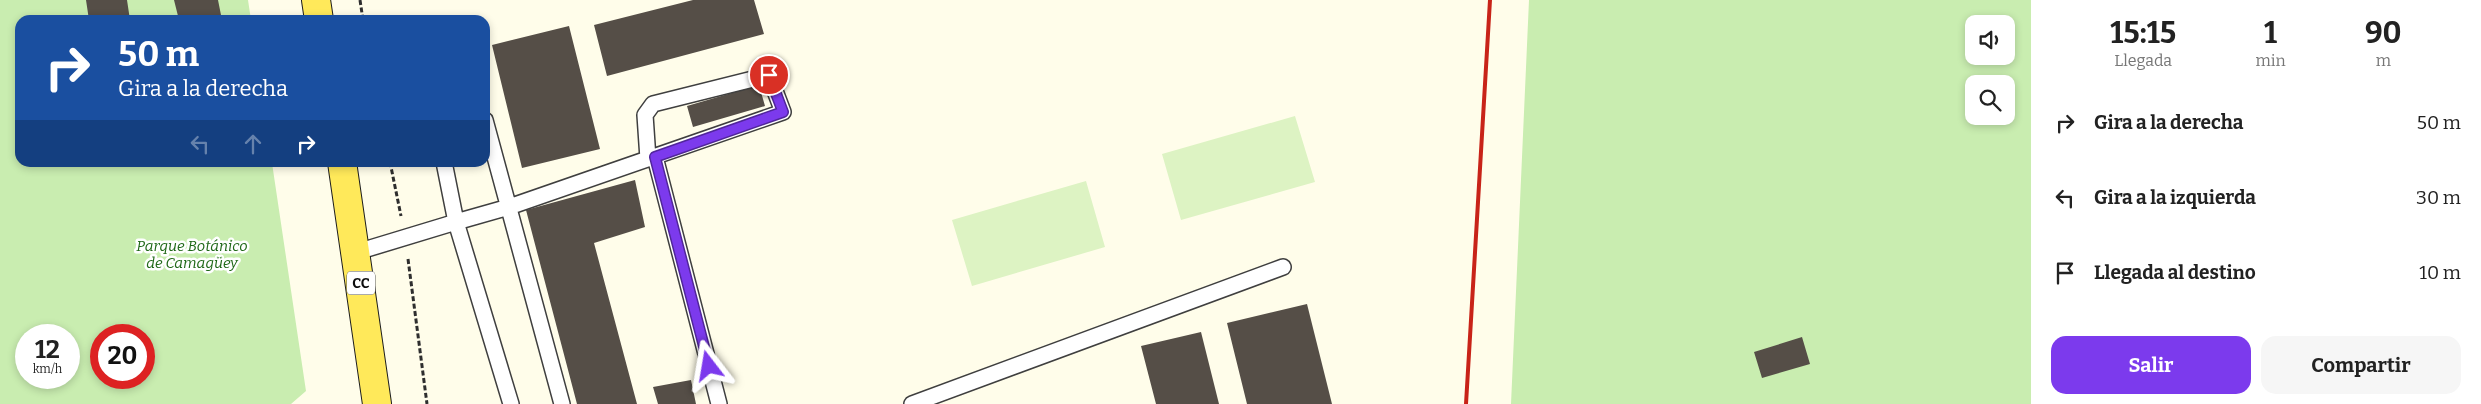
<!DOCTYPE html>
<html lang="es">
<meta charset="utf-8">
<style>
:root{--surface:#fff;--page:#f6f6f6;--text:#222;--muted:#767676;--accent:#7c3aed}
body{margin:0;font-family:Bitter,serif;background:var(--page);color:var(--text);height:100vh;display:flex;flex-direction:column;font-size:19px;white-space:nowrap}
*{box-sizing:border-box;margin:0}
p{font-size:16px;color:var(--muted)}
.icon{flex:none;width:28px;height:28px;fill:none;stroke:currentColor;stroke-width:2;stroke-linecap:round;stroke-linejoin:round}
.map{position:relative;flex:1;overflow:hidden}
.side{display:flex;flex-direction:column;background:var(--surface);width:450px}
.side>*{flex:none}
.guide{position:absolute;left:15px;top:15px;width:475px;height:152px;border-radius:15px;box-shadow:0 2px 8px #0003;background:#1a4fa0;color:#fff;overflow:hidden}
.fabs{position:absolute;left:1965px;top:15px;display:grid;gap:10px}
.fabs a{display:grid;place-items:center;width:50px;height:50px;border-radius:10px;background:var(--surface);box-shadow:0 2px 8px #0003;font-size:25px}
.speed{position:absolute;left:15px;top:324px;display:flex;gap:10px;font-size:25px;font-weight:700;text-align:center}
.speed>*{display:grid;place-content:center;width:65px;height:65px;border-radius:50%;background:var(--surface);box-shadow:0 2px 8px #0003;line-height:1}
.speed small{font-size:12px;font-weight:400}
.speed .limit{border:8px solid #d22;background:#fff;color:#111}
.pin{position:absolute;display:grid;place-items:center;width:42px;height:42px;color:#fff;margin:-21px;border:2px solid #fff;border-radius:50%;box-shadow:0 1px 5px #0007}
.me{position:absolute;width:55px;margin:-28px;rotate:346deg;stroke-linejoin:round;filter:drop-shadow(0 0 4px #0008)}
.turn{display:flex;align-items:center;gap:18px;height:105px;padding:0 20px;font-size:22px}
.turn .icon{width:65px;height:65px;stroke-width:2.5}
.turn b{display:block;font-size:35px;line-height:42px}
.lanes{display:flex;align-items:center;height:48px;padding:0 20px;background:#0003;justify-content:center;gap:25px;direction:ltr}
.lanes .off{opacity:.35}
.eta{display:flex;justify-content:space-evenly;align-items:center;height:85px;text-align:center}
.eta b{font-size:30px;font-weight:700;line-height:35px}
.cta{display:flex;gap:10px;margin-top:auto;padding:10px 20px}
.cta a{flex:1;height:58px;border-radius:15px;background:var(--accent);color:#fff;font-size:20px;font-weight:700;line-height:58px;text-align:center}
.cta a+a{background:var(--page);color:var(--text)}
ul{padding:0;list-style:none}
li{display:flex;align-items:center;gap:15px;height:75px;padding:0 20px}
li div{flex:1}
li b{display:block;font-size:19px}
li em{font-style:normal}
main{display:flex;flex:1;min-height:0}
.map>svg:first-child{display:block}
.green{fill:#c9edb0;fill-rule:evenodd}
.pitch{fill:#ddf3c3}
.building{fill:#554e47}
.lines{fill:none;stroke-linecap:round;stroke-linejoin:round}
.service-casing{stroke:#3f3f3f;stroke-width:18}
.primary-casing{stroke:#1d1d1d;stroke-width:30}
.path{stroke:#2e2e2e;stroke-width:3;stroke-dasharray:5 2.5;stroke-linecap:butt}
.service{stroke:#fff;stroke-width:15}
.primary{stroke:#ffe95a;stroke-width:28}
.rail{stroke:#c82318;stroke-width:4}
.route-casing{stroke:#51269a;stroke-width:12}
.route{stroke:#7c3aed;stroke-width:9}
.labels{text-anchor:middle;stroke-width:5;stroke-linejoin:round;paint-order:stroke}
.shield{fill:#fff;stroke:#555;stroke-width:1}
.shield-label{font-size:14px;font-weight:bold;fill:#0c0c0c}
.park-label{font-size:15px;font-style:italic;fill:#1f6817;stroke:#fff}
</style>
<main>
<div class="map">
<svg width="2031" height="404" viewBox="0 0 2031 404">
<rect width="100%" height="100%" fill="#fffdea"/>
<path class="green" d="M0 0H248L251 20H20V162L272 163 306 391 291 404H0ZM26 335H69V378H26ZM101 335H144V378H101Z
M1529 0H2031V404H1511ZM1974 24H2006V56H1974ZM1974 84H2006V116H1974Z"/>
<path class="pitch" d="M1295 116 1315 182 1181 220 1162 154Z
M1086 181 1105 247 972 286 952 220Z"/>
<path class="building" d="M86 0H127L130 20H89Z
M174 0H218L222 20H179Z
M693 0H754L764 34 607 76 594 25Z
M569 26 600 149 522 168 492 45Z
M759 85 765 106 693 127 687 106Z
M635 180 645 227 594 243 637 404H577L526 210Z
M1307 304 1332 404H1247L1227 323Z
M1201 332 1219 404H1156L1141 346Z
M1802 337 1810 364 1762 378 1754 352Z
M691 380 696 404H658L653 387Z"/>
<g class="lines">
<g class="service-casing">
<path id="service" d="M485 120 562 404
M655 157 719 404
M444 162 456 222 509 207 783 112 769 75 653 104 645 115 648 159
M357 252 456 222 511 404
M912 404 1283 267"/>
</g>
<g class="primary-casing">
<path id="primary" d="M316 0 319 20
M342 162 377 404"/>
</g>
<path class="path" d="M360 0 363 20
M390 162 401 216
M408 259 427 404"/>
<use href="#service" class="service"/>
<use href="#primary" class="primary"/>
<path class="rail" d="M1466 404 1490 0"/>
</g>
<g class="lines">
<g class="route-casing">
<path id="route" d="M709 366 655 157 783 112 769 75"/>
</g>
<use href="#route" class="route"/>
</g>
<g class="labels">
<rect class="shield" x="347" y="271.5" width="28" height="23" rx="4"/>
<g class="shield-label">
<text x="361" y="288">CC</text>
</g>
<g class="park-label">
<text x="192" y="251">Parque Botánico<tspan x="192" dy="17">de Camagüey</tspan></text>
</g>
</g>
</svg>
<div class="fabs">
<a><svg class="icon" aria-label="sound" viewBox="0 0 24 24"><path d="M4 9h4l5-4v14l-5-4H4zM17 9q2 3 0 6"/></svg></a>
<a><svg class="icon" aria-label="search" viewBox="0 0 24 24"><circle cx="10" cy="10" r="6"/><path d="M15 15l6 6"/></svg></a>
</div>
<div class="speed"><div>12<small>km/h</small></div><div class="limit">20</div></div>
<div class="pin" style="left:769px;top:75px;background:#d93025"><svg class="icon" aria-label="arrive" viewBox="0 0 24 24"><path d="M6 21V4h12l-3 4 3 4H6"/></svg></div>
<svg class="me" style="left:709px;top:366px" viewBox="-20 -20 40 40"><path d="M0-17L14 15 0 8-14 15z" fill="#7c3aed" stroke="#fff" stroke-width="4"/></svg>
<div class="guide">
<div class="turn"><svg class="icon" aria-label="right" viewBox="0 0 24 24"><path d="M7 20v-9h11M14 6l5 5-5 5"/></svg><div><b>50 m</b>Gira a la derecha</div></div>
<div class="lanes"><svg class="icon off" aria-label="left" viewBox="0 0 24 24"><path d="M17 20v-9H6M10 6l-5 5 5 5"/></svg><svg class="icon off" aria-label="ahead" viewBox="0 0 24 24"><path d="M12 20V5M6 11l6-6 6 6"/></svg><svg class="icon" aria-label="right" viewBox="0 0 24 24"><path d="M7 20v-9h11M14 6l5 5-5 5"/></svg></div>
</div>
</div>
<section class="side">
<div class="eta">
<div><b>15:15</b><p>Llegada</p></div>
<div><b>1</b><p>min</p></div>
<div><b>90</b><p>m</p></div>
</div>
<ul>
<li><svg class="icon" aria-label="right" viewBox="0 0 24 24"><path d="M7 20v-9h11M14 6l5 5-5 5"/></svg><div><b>Gira a la derecha</b></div><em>50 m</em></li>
<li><svg class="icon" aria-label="left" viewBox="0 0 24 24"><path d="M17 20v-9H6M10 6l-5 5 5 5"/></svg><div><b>Gira a la izquierda</b></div><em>30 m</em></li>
<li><svg class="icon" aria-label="arrive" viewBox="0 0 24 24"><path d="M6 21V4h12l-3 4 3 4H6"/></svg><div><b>Llegada al destino</b></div><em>10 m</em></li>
</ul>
<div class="cta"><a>Salir</a><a>Compartir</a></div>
</section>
</main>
